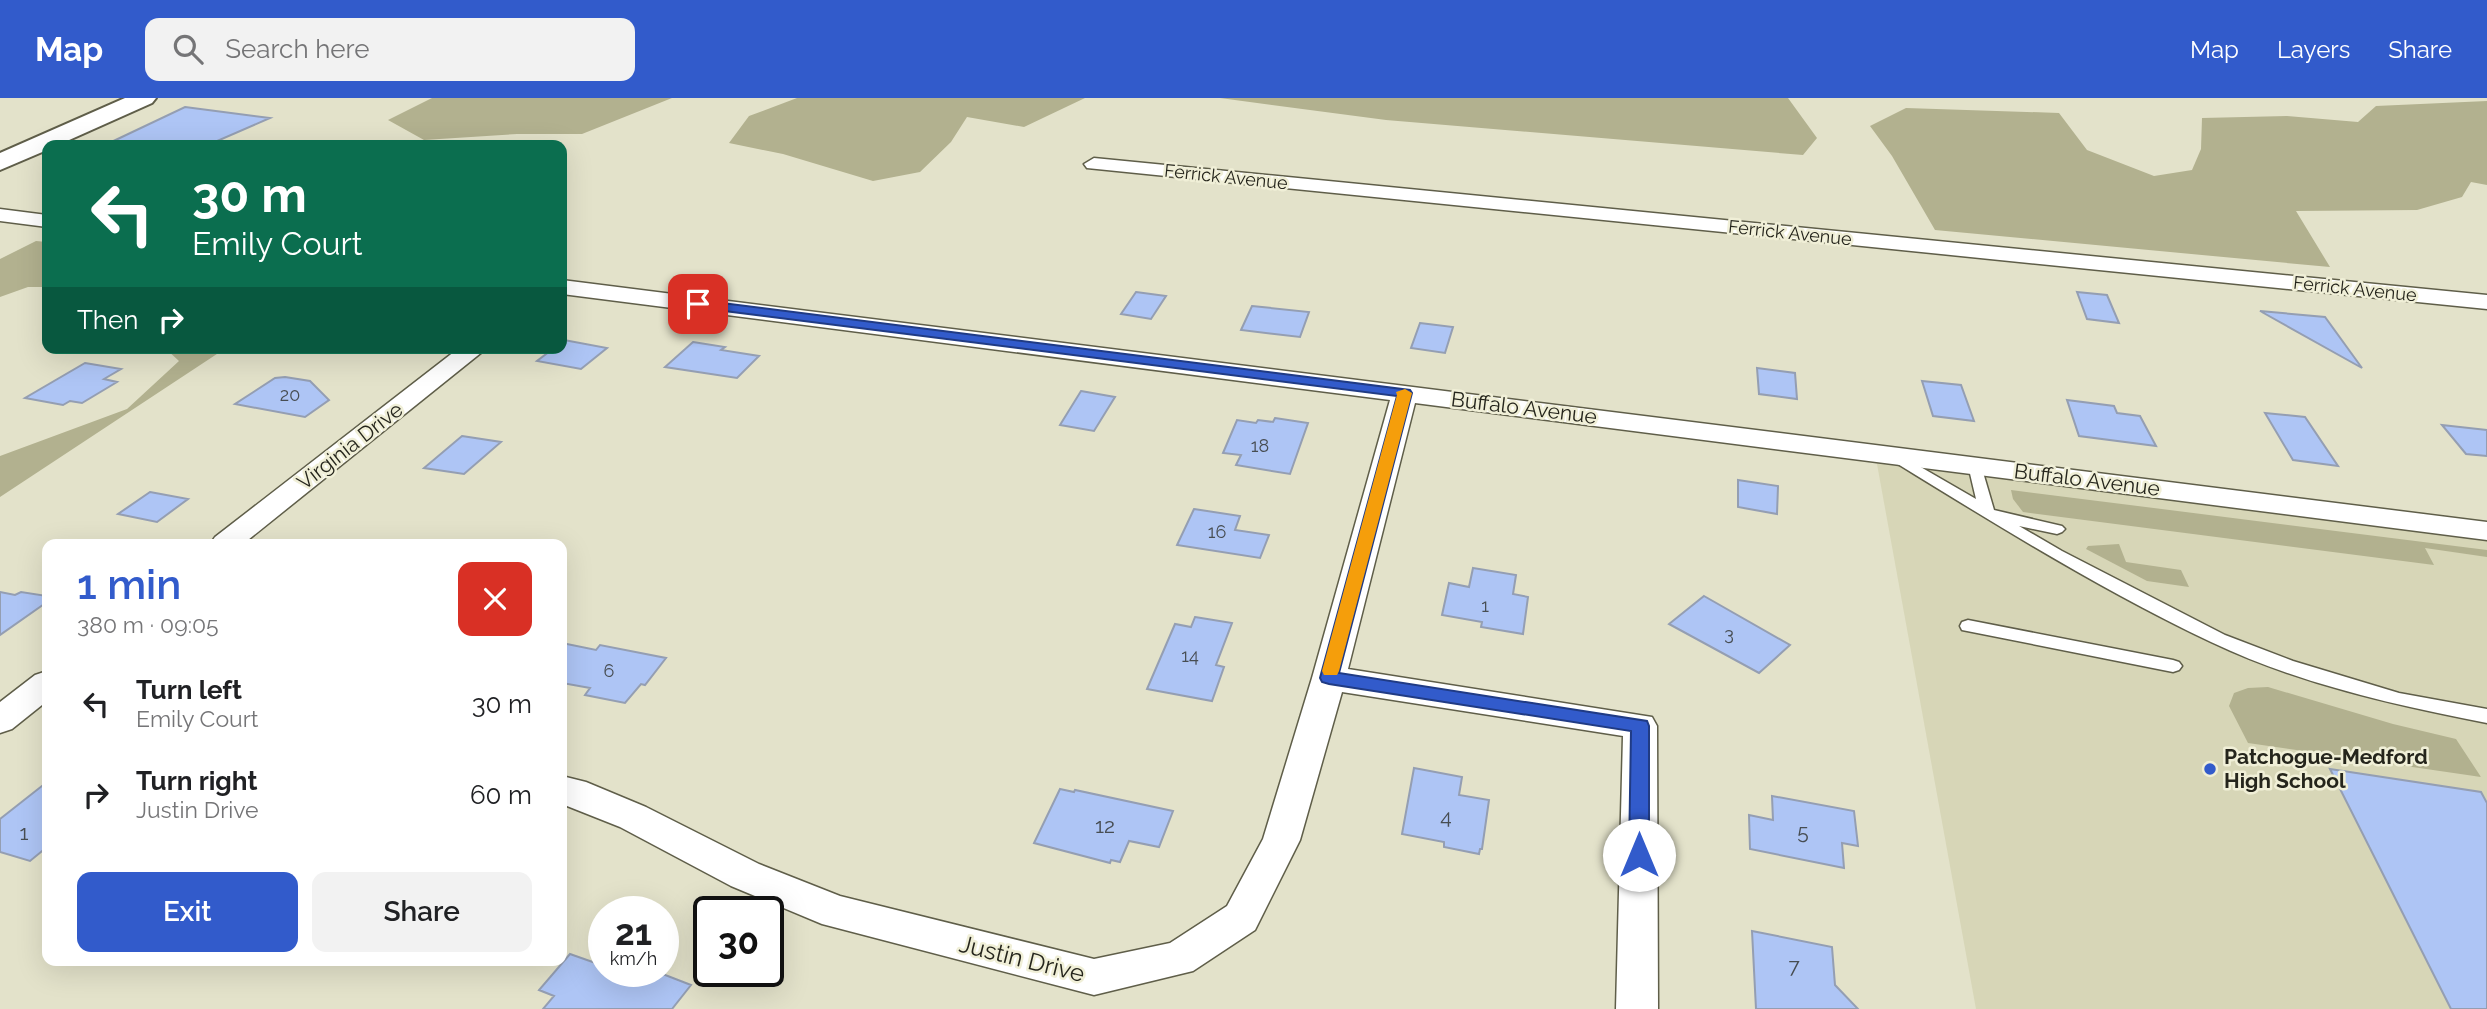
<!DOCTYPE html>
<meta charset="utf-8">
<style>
:root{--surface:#fff;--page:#f2f2f2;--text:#202124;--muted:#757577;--accent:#325bcb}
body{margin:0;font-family:Raleway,sans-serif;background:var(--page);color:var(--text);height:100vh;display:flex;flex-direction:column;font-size:26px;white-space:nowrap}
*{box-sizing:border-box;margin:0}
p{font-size:23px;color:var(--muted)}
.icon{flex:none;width:38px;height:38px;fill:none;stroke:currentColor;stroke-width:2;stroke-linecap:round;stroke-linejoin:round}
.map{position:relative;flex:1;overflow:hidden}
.sheet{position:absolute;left:42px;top:441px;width:525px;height:427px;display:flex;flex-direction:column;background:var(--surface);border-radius:14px;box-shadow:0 7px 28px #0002}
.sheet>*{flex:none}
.top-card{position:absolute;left:42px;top:42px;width:525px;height:214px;border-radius:14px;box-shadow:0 7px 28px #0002;background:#0b6e4f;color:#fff;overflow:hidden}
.speed{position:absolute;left:588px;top:798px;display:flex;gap:14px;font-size:35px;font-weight:700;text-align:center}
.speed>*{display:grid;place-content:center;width:91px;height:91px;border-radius:50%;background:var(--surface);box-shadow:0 7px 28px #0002;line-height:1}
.speed small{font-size:18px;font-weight:400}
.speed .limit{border:4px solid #111;border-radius:10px;background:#fff;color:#111}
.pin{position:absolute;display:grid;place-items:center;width:60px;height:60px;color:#fff;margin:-30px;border-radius:14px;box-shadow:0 4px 10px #0006}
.me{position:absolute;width:77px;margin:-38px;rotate:0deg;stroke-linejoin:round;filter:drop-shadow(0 0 5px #0008)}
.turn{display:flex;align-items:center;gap:24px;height:147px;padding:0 35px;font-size:32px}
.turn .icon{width:91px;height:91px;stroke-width:2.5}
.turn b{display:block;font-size:49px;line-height:60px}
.then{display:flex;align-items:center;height:66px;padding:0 35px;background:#0003;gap:14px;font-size:26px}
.round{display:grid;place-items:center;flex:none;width:74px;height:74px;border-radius:14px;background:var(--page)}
.headline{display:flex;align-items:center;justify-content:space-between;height:119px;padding:0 35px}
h1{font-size:42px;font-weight:600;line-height:52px;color:var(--accent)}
.primary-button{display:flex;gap:14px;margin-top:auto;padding:14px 35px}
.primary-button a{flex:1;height:80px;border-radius:14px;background:var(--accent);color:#fff;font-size:28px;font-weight:600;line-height:80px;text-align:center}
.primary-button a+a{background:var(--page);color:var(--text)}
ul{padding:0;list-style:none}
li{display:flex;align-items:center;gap:21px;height:91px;padding:0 35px}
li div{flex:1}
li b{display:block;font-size:26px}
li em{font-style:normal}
header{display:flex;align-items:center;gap:42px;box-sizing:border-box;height:98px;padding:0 35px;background:var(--accent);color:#fff}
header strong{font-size:33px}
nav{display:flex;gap:38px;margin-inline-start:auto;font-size:24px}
.search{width:490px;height:63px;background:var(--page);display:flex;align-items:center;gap:18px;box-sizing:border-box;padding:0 24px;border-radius:14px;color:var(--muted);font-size:26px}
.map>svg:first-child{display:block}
.built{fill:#d7d6b7}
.green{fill:#b2b18f}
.building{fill:#aec5f5;stroke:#949eb2;stroke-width:2}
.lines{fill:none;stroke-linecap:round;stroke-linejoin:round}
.lane-casing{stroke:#5f5e49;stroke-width:3}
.street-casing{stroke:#5f5e49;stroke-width:3}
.secondary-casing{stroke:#5f5e49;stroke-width:4}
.lane{fill:#fff;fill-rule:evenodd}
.street{fill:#fff;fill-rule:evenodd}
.secondary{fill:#fff;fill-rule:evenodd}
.route{fill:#325bcb;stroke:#203b84;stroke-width:2}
.slow{fill:#f59e0b}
.poi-dot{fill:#325bcb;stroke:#f0efd7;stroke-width:2.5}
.labels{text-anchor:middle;stroke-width:5;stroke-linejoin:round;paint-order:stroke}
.far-street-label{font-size:18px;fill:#25251c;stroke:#f0efd7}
.number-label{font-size:18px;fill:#474d52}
.street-label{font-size:21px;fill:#25251c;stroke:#f0efd7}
.poi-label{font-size:21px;font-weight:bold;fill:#25251c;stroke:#f0efd7;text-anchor:start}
.near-number-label{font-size:21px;fill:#474d52}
.near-street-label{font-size:24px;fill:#25251c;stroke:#f0efd7}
</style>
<header>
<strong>Map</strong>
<div class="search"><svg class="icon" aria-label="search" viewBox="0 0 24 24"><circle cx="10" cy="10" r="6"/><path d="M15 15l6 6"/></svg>Search here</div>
<nav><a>Map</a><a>Layers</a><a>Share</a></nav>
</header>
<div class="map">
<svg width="2487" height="911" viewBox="0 0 2487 911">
<rect width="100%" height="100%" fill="#e3e2ca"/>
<path class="built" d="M1875 355 2487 432V911H1976Z"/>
<path class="green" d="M432 0H672L582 36H517L424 42 388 22Z
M797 0H1085L1024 29 967 19 951 44 920 74 873 83 783 56 729 45 749 18Z
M1220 0H1788L1817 40 1803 57 1386 22Z
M2487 3V87L2471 84 2462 99 2417 112 2296 113 2330 169 1935 132 1892 58 1870 28 1906 10 2059 15 2087 52 2154 78 2192 72 2201 51 2202 20 2287 18 2358 24 2376 8Z
M36 143 47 144V189H28L0 199V161Z
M165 250H226L0 399V358L127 311 179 263Z
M2011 392 2487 452V459L2425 450 2434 467 2023 414 2013 401Z
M2119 446 2126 464 2181 472 2189 489 2147 483 2086 451 2088 448Z
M2268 589 2393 626 2456 641 2481 679 2248 645 2229 608 2234 595 2248 590Z"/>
<path class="building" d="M185 9 270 20 208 47H105Z
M1136 194 1166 198 1151 221 1121 216Z
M2077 194 2107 197 2119 225 2087 221Z
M1252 208 1309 214 1300 239 1241 232Z
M2260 213 2325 219 2362 270Z
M1420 225 1453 229 1445 255 1411 250Z
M564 242 607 250 581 271 537 263 554 250H562Z
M693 244 725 249 721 252 759 258 737 280 665 269Z
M85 265 121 271 104 281 117 284 82 305 70 303 63 307 25 300Z
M1757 270 1795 275 1797 301 1759 296Z
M285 279 310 283 329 302 305 319 235 306 275 280Z
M1922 283 1961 287 1974 323 1933 318Z
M1081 293 1115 299 1094 333 1060 327Z
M2067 302 2114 308 2117 315 2140 318 2156 348 2079 338Z
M2265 315 2305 319 2338 368 2293 362Z
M1275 320 1308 325 1290 376 1236 367 1241 357 1223 355 1237 322 1256 325 1258 322 1273 324Z
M2442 327 2487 332V358L2466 356Z
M462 338 501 344 464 376 424 370Z
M1738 382 1778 388 1777 416 1738 409Z
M150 394 188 401 157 424 118 416Z
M1194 411 1240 418 1235 432 1269 437 1260 460 1177 447Z
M1473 470 1516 477 1513 496 1528 499 1523 536 1481 529 1482 524 1442 517 1449 485 1469 489Z
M0 494 15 497 21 494 47 498V504L0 537Z
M1704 498 1790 547 1759 575 1669 526Z
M1195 519 1232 525 1216 567 1224 569 1212 603 1147 591 1175 526 1191 529Z
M562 545 596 552 600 547 666 560 645 587 641 586 625 605 585 597 590 590 562 585Z
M1414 670 1462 679 1459 697 1489 702 1482 751H1480L1479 756 1444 749V744L1402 736Z
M2330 671 2481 694 2487 705V911H2451Z
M47 684V749L30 763 0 754V721Z
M1060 691 1074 694 1075 692 1173 713 1159 749 1129 743 1120 764 1111 762 1110 765 1034 745Z
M1772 698 1854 713 1858 748 1842 745 1844 770 1750 751 1749 717 1773 722Z
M1752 833 1832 849 1835 887 1858 911H1756Z
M570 856 604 868V873H617L638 881 645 873H655L691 887 672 911H543L554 898 539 892Z"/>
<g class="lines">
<g class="lane-casing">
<path id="lane" d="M1893 353 1976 401 1968 367 1975 363 1980 364 1994 412 2062 428 2065 431 2062 434 2057 436 2019 428 2062 453 2225 537 2293 563 2399 595 2487 611V625C2394 607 2297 585 2211 544 2099 491 1994 425 1888 360L1886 357Z
M1968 522 2173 562 2179 564 2182 568 2179 572 2173 574 1962 532 1960 528 1962 524Z"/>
</g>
<g class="street-casing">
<path id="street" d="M1094 60 2487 197V211L1087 70 1084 66Z
M0 111 47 117V129L0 123Z
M562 182 2487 424V442L1415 305 1348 571 1652 619 1657 628 1658 911H1616L1623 638 1342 594 1300 742 1255 832 1193 873 1094 897 822 826 731 788 620 729 562 706V678L586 684 646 709 759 766 840 798 1094 861 1170 845 1227 808 1263 741 1312 580 1390 302 562 196Z
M459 250H487L243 446H210L215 439Z
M47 573V603L12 631 0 635V604L35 577Z"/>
</g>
<g class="secondary-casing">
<path id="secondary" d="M125 0H156L152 5 58 47H47V52L0 72V55Z"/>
</g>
<use href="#lane" class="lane"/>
<use href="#street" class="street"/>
<use href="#secondary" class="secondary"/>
</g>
<path class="route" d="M698 202 1410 292 1412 295 1339 575 1647 623 1649 628V757L1646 763 1639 765 1632 763 1629 757 1631 633 1329 586 1322 584 1320 580 1397 298 693 209 692 206Z"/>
<path class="slow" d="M1405 291 1412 295 1339 573 1337 577H1324L1322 573 1397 297 1396 294Z"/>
<circle class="poi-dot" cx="2210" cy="671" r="7"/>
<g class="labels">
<g class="far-street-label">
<text transform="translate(1226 79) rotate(6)" y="6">Ferrick Avenue</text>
<text transform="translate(1790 135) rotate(6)" y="6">Ferrick Avenue</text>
<text transform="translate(2355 191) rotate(6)" y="6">Ferrick Avenue</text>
</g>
<g class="number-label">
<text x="290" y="303">20</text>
<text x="1260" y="354">18</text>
<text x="1217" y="440">16</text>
<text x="1485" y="514">1</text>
<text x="1729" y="542">3</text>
<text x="1190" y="564">14</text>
<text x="609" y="579">6</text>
</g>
<g class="street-label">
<text transform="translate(1524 310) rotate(7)" y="7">Buffalo Avenue</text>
<text transform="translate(350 348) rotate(-38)" y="7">Virginia Drive</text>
<text transform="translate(2087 382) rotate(7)" y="7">Buffalo Avenue</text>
</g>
<g class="poi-label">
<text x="2224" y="666">Patchogue-Medford<tspan x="2224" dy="24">High School</tspan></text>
</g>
<g class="near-number-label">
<text x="1446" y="726">4</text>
<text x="1105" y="735">12</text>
<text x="1803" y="741">5</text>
<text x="24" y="742">1</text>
<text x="1794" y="875">7</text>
</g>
<g class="near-street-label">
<text transform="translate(1022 861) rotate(14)" y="8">Justin Drive</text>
</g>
</g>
</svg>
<div class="speed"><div>21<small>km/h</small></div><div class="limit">30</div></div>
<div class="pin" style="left:698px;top:206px;background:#d93025"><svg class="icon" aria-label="arrive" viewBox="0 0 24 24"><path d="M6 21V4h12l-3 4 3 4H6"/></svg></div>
<svg class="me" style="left:1639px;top:757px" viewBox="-20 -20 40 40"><circle r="19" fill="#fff"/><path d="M0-13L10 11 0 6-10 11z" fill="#325bcb"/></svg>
<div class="top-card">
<div class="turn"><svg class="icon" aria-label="left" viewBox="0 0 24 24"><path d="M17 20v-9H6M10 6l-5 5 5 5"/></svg><div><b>30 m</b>Emily Court</div></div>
<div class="then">Then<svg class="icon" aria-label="right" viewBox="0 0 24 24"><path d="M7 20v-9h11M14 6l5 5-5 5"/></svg></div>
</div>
<section class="sheet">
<div class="headline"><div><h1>1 min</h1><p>380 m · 09:05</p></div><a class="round" style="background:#d93025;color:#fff"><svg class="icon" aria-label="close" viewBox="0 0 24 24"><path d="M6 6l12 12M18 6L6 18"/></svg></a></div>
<ul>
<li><svg class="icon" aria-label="left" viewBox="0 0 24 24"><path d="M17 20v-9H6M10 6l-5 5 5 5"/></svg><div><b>Turn left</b><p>Emily Court</p></div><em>30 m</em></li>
<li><svg class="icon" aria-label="right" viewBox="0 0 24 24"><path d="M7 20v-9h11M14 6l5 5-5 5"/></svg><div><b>Turn right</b><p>Justin Drive</p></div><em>60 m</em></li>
</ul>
<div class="primary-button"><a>Exit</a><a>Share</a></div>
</section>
</div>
